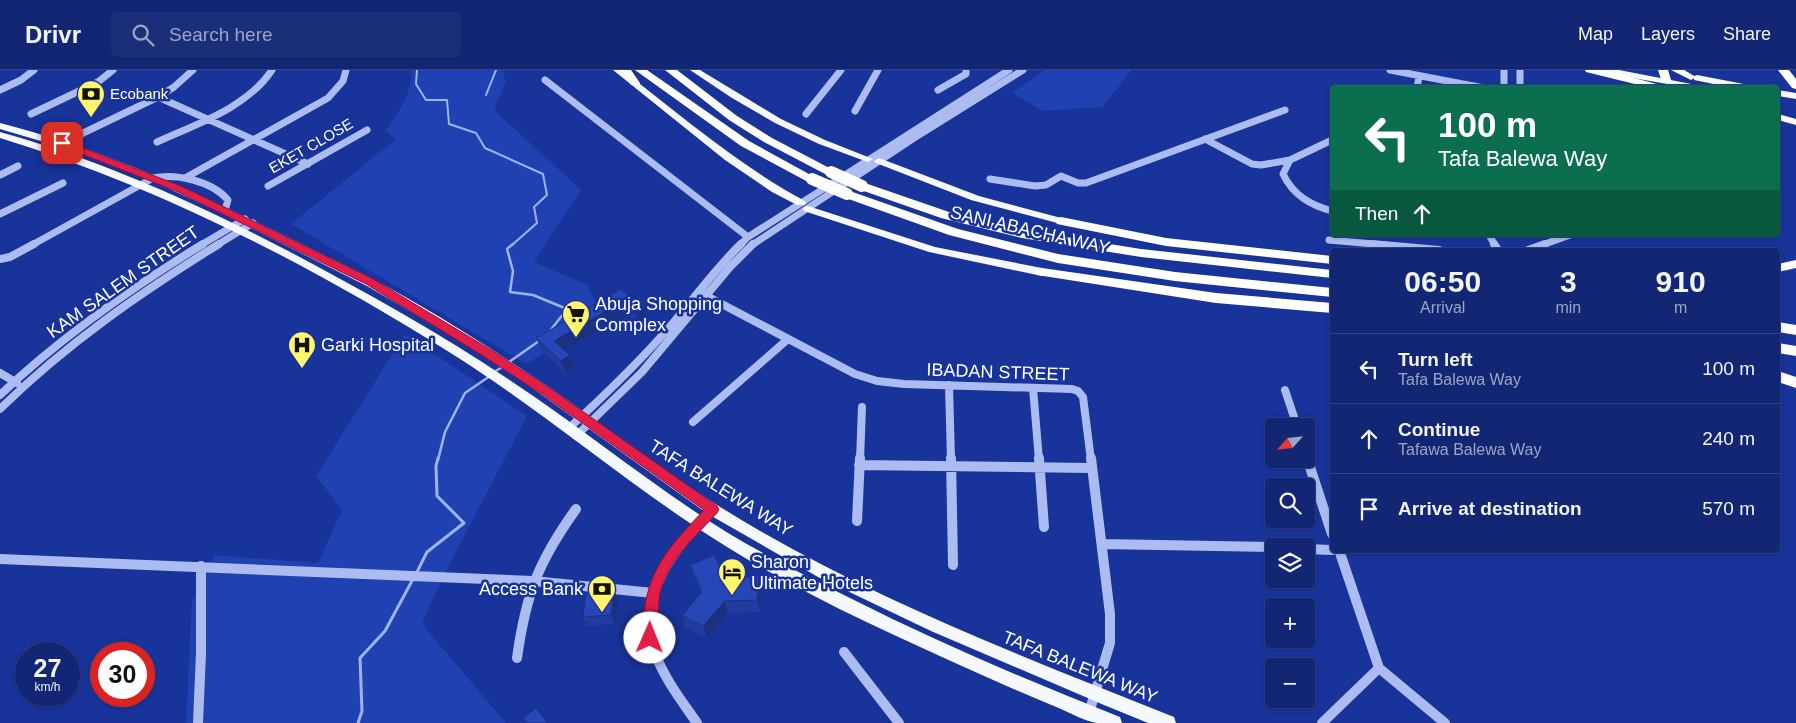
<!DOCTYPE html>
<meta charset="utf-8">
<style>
:root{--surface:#122673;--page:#1b2e78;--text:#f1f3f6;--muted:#9ca5c4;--line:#314385}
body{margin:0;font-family:Arial,sans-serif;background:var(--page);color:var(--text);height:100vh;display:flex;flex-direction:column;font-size:19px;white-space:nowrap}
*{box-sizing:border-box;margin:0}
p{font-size:16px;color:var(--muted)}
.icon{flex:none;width:28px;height:28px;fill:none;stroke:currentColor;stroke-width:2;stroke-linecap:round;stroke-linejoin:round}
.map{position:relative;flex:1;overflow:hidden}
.details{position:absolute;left:1330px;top:178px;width:450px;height:305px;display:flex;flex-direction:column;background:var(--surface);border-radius:5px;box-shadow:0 1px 4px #0004,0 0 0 1px var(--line)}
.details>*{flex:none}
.top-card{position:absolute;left:1330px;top:15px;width:450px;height:152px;border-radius:5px;box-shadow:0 1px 4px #0004,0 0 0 1px var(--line);background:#0b6e4f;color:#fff;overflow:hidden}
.needle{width:32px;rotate:243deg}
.tools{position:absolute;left:1265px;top:348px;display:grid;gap:10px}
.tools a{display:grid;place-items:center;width:50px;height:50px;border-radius:5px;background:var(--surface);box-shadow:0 1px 4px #0004,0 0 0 1px var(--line);font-size:25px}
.speed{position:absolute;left:15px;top:572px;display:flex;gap:10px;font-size:25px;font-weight:700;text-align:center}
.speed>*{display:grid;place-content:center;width:65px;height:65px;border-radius:50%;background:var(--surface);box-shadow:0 1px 4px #0004,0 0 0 1px var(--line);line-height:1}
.speed small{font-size:12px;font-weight:400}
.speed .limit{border:8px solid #d22;background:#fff;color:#111}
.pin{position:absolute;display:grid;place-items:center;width:42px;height:42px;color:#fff;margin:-21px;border-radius:10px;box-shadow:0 2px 8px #0006}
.me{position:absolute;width:55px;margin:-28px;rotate:1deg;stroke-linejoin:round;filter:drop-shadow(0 0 4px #0008)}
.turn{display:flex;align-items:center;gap:18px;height:105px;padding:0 25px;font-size:22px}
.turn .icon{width:65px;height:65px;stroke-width:2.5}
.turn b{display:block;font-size:35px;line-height:42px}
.then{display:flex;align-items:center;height:48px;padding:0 25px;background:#0003;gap:10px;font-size:19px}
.eta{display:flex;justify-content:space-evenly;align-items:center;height:85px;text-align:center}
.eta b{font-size:30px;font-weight:800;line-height:35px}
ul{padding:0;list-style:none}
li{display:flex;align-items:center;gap:15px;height:70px;padding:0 25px;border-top:1px solid var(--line)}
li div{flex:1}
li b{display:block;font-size:19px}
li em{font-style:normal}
header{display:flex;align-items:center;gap:30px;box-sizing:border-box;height:70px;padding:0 25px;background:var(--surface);border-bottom:1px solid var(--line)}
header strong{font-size:24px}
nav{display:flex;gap:28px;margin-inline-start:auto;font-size:18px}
.search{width:350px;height:45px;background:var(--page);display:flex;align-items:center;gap:12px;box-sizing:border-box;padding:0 18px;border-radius:5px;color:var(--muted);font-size:19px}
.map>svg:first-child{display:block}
.green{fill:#2041b2}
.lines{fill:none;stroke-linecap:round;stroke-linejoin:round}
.stream-far2{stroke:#9fb3f4;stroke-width:2}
.stream-far1{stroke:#9fb3f4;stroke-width:2.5}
.stream{stroke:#9fb3f4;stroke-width:3}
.minor-far2{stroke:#acbcf1;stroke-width:7}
.minor-far1{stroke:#acbcf1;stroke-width:8}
.minor{stroke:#acbcf1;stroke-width:10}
.major{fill:#f6f8ff;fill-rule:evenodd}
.highway{fill:#fff;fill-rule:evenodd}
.highway-bridge{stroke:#fff;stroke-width:12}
.wall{fill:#223c9d}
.shaded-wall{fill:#1b3180}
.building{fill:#2746b7;stroke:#1b3180}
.route{fill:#e11d48;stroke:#92132f}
.labels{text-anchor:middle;stroke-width:5;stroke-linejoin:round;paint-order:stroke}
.far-poi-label{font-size:15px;fill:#fff;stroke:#183399;text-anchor:start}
.far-street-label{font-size:15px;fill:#fff;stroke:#183399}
.street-label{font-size:18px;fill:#fff;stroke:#183399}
.poi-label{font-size:18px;fill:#fff;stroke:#183399;text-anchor:start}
</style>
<header>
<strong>Drivr</strong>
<div class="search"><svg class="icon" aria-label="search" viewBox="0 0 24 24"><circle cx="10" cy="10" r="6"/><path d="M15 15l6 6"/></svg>Search here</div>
<nav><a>Map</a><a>Layers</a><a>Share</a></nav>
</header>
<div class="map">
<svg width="1796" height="653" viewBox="0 0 1796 653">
<rect width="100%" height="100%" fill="#183399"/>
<path class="green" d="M411 0H502L506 11 494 40 581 120 534 192 587 215 601 243 527 294 291 154 396 69 385 61C398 42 413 24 411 0Z
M1045 0H1132L1102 37 1043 41 1012 23Z
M405 264 527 346 443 507 422 554 506 653H186L192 531 214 485 318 493 342 440 316 406Z"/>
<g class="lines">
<path class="stream-far2" d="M417 0 416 14 426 30H447L449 54 476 63 485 78 543 104 547 125 534 137 537 153 512 175
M486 25 496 0"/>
<path class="stream-far1" d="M513 174 507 179 513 201 510 222 533 225 567 239 550 261
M509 292 539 271
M494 302 504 296
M438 390 445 362 465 323 490 306"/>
<path class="stream" d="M416 504 427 482 464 453 437 426 436 396 438 388
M358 653 362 641 360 588 385 561 413 509"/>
<path class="minor-far2" d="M1390 0 1484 18
M1504 0V18
M1520 0V18
M545 10 748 167
M1417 18 1419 6
M0 20 21 10 34 0
M938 20 966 4V0
M158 27 308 94
M855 41 878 0
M31 44 98 12 113 0
M806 44 841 0
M1205 69 1252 94 1261 95 1290 90
M1332 70 1290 90 1283 104C1293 125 1310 135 1332 141
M157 72C196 54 247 38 272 0
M50 79 158 27 174 17 193 0
M0 105 18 96
M185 108 328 28 343 11 346 0
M990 109 1035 116 1046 115 1061 106 1078 113H1086L1285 40
M268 116 367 60
M0 144 63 113
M1489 165 1495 175
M1329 170 1385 175
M32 175 153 108C176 103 212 111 228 130L225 140
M201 175 245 149
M217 175 253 153
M740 175 748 167 1009 0
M752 175 914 68 1023 0
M1542 175 1570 165"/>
<path class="minor-far1" d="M1371 174 1439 180
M1494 174 1498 180
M1528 180 1545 174
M0 189 10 187 34 174
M699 222 855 304 877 311 904 314 1072 319 1078 321 1083 327 1091 390
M0 303 17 313
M949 315 951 390
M1033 318 1039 390
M1285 320 1297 356
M0 325C62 266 131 218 203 174
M0 339C66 274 140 223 219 174
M693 352 788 269
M568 359C605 325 641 291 673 253 696 226 716 198 741 174
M576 366 642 302 730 197 753 174
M1306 385 1308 390
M860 390 862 337"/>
<path class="minor" d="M951 388 953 495
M1039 388 1044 457
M1307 388 1332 464
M859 395 1091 398
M857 451 860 388
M1102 474 1274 477
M1306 479 1332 480
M0 489 533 511 653 523
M844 582 899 653
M517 588C526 524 538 492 576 439
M1379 598 1445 653
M1089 643 1110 573V544L1091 388
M198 653 201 583V496
M697 653C681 630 663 607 654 580 636 524 676 476 713 439
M1322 653 1379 598 1339 480"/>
<path class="major" d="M613 0H622C682 46 738 95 805 131L806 133 805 135H797L772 122 725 90Z
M690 0H700L781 49 825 70 873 89 868 92 865 91 819 74 775 53 732 28Z
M1600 0H1619L1712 18H1690L1604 3Z
M1697 5 1749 15 1753 18H1733L1694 10V6Z
M1778 20 1796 23V29L1778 26Z
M0 53C102 79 196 122 289 168 315 181 341 193 367 206 422 235 475 268 526 302 591 344 651 394 717 435 859 524 1018 585 1174 647L1176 653H1148L1104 635 931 561 818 507 708 444 521 310 456 268 367 216 215 140 144 107 71 80 0 59Z
M0 62C102 90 200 135 294 184 369 224 443 265 514 313 586 361 654 417 728 463 768 487 810 508 852 529 939 573 1029 611 1120 647L1122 653C1114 653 1105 653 1097 653 1085 651 1072 644 1061 639 1031 627 1002 614 973 601 886 562 797 522 716 470 624 412 542 340 449 282 309 194 159 117 0 68Z
M879 88 979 126 1065 149 1066 151 1061 154 971 130 876 93 874 91Z
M808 136 935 177 1042 198 1048 202 1042 206 929 182 804 141 803 139 804 137Z"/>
<path class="highway" d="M621 0H631L640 13 639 15H631Z
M635 0H647L749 71 818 109 816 112H808L741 76Z
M665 0H677L737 46 772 68 837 102 835 105H827L764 72 729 50Z
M1585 0H1604L1672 18H1651L1586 2Z
M1658 0H1668L1671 10 1670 12H1662Z
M1671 0H1684L1696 7 1691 10Z
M1778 0H1789L1796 9V19L1792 18Z
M1778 44 1796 49V55L1778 50Z
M862 112 949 142 1022 160 1141 179 1332 200V208L1141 187 1022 168 941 148 858 119 856 116Z
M847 120 958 159 1058 184 1175 202 1332 218V227L1175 211 1058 193 949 165 843 127 841 124Z
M1061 147 1166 168 1332 186V194L1166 176 1057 154 1055 151 1057 148Z
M1796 190V198L1778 202V194Z
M1042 198 1216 223 1332 233V243L1216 233 1037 205 1035 202 1037 199Z
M1778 252 1796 255V265L1778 262Z
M1778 273 1796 276V286L1778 283Z
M1778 301 1796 307V318L1778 312Z"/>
<path class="highway-bridge" d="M831 102 862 116
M812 109 847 124"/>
</g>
<path class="wall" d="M621 219 646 250 639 254 626 244 565 281 570 285 575 298 566 304 542 281 536 268Z
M690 495 725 508 761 518 760 542 728 543 707 568 686 558 682 546 701 523 694 507Z
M618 530 615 554 587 556 583 547Z"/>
<path class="shaded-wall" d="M623 231 626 244 559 284 554 271Z
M642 236 646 250 639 254 635 241Z
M570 285 575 298 566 304 561 291Z
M759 506 761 518 760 542 757 530Z
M614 521 618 530 615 554 611 545Z
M725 531 728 543 707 568 703 556Z"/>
<path class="building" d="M621 219 642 236 635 241 623 231 554 271 570 285 561 291 536 268Z
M714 485 725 508 759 506 757 530 725 531 703 556 682 546 702 521 690 495Z
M614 521 611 545 583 547 586 523Z
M536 638 548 653H527L523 648Z"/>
<path class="route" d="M59 71H65L183 117 373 209 493 281 551 319 717 436 719 439 717 443C695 467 668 490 660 523 657 537 660 562 655 573L650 574 645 573C641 564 643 551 644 542 650 495 673 473 704 440L543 325 485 287 366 214 176 121 59 75Z"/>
<defs>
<g id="bank-pin" transform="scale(1.4375)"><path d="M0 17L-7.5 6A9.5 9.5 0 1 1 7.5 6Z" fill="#fff66c" stroke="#183399"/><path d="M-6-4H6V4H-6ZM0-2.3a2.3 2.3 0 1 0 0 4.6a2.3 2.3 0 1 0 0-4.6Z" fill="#111"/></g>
<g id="supermarket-pin" transform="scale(1.4375)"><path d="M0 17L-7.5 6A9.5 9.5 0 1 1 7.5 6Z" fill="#fff66c" stroke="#183399"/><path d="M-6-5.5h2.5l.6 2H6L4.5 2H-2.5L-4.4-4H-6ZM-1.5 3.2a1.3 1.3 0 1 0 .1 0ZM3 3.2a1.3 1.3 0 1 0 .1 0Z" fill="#111"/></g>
<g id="hospital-pin" transform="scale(1.4375)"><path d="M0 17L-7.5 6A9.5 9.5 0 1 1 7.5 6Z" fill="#fff66c" stroke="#183399"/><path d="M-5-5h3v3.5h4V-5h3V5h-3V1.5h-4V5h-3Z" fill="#111"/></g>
<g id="hotel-pin" transform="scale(1.4375)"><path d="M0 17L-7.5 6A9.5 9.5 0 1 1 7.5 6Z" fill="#fff66c" stroke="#183399"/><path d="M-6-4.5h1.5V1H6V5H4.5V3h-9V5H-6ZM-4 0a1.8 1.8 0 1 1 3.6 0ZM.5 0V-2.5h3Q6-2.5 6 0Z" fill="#111"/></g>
</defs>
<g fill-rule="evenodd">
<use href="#bank-pin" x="91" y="24"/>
<use href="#supermarket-pin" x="576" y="244"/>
<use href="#hospital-pin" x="302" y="275"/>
<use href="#hotel-pin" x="732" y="502"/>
<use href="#bank-pin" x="602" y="519"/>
</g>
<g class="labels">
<g class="far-poi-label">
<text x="110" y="29">Ecobank</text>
</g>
<g class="far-street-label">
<text transform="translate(311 76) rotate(-30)" y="5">EKET CLOSE</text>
</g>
<g class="street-label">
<text transform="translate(1030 160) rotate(13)" y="6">SANI ABACHA WAY</text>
<text transform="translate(123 212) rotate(-35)" y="6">KAM SALEM STREET</text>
<text transform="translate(998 302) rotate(2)" y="6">IBADAN STREET</text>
<text transform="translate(721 418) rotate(32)" y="6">TAFA BALEWA WAY</text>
<text transform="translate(1080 597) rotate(22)" y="6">TAFA BALEWA WAY</text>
</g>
<g class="poi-label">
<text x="595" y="240">Abuja Shopping<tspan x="595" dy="21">Complex</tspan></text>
<text x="321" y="281">Garki Hospital</text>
<text x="751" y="498">Sharon<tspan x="751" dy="21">Ultimate Hotels</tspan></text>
<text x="583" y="525" text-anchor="end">Access Bank</text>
</g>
</g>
</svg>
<div class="tools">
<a><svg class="needle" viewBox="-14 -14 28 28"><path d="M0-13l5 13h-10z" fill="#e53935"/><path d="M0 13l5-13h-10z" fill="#9ca5c4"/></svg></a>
<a><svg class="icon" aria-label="search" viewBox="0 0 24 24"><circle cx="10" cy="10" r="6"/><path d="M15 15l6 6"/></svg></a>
<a><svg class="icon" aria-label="layers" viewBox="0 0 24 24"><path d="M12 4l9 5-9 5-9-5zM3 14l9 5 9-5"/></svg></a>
<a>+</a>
<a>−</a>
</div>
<div class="speed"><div>27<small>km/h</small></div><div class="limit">30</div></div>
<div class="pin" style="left:62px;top:73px;background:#d93025"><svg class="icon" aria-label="arrive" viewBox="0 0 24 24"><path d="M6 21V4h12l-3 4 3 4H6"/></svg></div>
<svg class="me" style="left:650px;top:568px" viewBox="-20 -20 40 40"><circle r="19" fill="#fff"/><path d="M0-13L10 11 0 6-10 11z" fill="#e11d48"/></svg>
<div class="top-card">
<div class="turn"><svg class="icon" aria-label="left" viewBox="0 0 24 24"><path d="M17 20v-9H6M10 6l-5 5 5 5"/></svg><div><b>100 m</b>Tafa Balewa Way</div></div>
<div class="then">Then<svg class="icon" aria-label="ahead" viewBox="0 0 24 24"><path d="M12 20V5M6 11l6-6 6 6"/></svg></div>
</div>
<section class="details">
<div class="eta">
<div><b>06:50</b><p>Arrival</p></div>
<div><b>3</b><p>min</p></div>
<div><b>910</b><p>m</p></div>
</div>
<ul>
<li><svg class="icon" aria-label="left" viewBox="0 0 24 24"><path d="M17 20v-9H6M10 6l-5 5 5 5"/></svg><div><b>Turn left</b><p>Tafa Balewa Way</p></div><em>100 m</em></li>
<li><svg class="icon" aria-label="ahead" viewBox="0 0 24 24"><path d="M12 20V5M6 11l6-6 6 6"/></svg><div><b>Continue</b><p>Tafawa Balewa Way</p></div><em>240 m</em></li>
<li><svg class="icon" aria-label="arrive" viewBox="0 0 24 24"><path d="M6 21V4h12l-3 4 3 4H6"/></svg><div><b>Arrive at destination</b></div><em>570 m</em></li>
</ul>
</section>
</div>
